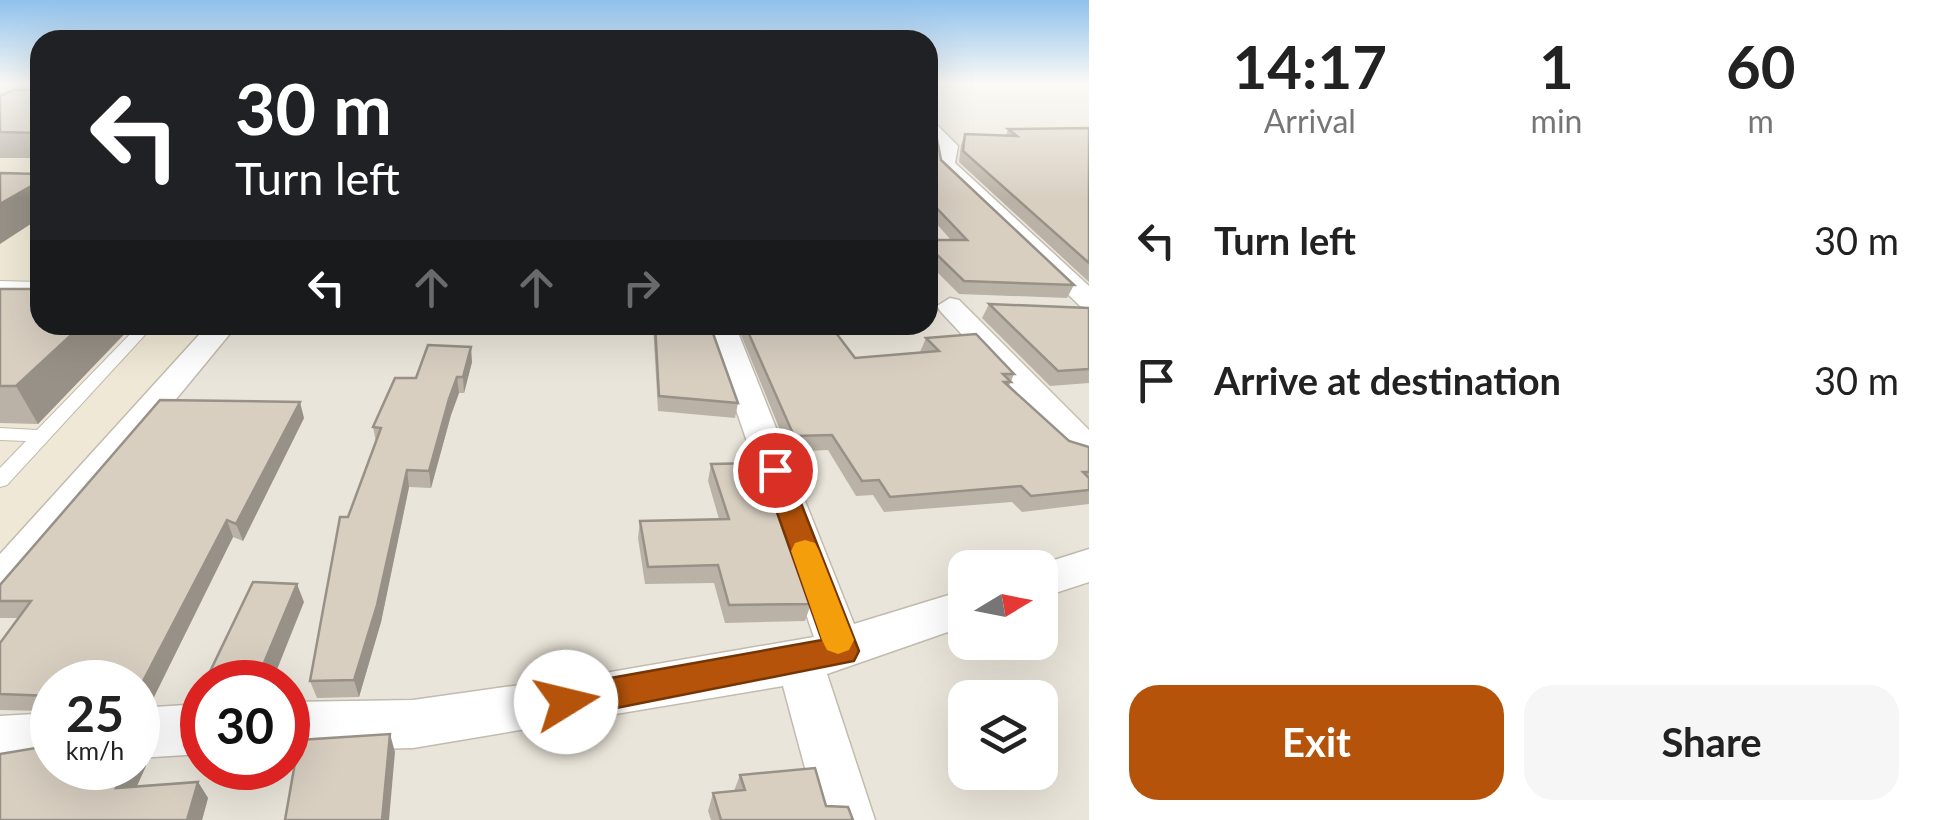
<!DOCTYPE html>
<style>
:root{--surface:#fff;--page:#f6f6f6;--text:#222;--muted:#767676;--accent:#b45309}
body{margin:0;font-family:Lato,sans-serif;background:var(--page);color:var(--text);height:100vh;display:flex;flex-direction:column;font-size:38px;white-space:nowrap}
*{box-sizing:border-box;margin:0}
p{font-size:32px;color:var(--muted)}
.icon{flex:none;width:55px;height:55px;fill:none;stroke:currentColor;stroke-width:2;stroke-linecap:round;stroke-linejoin:round}
.map{position:relative;flex:1;overflow:hidden}
.drawer{display:flex;flex-direction:column;background:var(--surface);width:850px}
.drawer>*{flex:none}
.banner{position:absolute;left:30px;top:30px;width:908px;height:305px;border-radius:30px;box-shadow:0 10px 40px #0002;background:#202124;color:#fff;overflow:hidden}
.needle{width:65px;rotate:80deg}
.tools{position:absolute;left:948px;top:550px;display:grid;gap:20px}
.tools a{display:grid;place-items:center;width:110px;height:110px;border-radius:20px;background:var(--surface);box-shadow:0 10px 40px #0002;font-size:50px}
.speed{position:absolute;left:30px;top:660px;display:flex;gap:20px;font-size:50px;font-weight:700;text-align:center}
.speed>*{display:grid;place-content:center;width:130px;height:130px;border-radius:50%;background:var(--surface);box-shadow:0 10px 40px #0002;line-height:1}
.speed small{font-size:25px;font-weight:400}
.speed .limit{border:15px solid #d22;background:#fff;color:#111}
.pin{position:absolute;display:grid;place-items:center;width:85px;height:85px;color:#fff;margin:-42px;border:5px solid #fff;border-radius:50%;box-shadow:0 2px 10px #0007}
.me{position:absolute;width:110px;margin:-55px;rotate:81deg;stroke-linejoin:round;filter:drop-shadow(0 0 8px #0008)}
.turn{display:flex;align-items:center;gap:35px;height:210px;padding:0 40px;font-size:45px}
.turn .icon{width:130px;height:130px;stroke-width:2.5}
.turn b{display:block;font-size:70px;line-height:85px}
.lanes{display:flex;align-items:center;height:95px;padding:0 40px;background:#0003;justify-content:center;gap:50px;direction:ltr}
.lanes .off{opacity:.35}
.eta{display:flex;justify-content:space-evenly;align-items:center;height:170px;text-align:center}
.eta b{font-size:60px;font-weight:700;line-height:70px}
.primary-button{display:flex;gap:20px;margin-top:auto;padding:20px 40px}
.primary-button a{flex:1;height:115px;border-radius:30px;background:var(--accent);color:#fff;font-size:40px;font-weight:700;line-height:115px;text-align:center}
.primary-button a+a{background:var(--page);color:var(--text)}
ul{padding:0;list-style:none}
li{display:flex;align-items:center;gap:30px;height:140px;padding:0 40px}
li div{flex:1}
li b{display:block;font-size:38px}
li em{font-style:normal}
main{display:flex;flex:1;min-height:0}
.map>svg:first-child{display:block}
.residential{fill:#eae5da;fill-rule:evenodd}
.education{fill:#efe8d6}
.lines{fill:none;stroke-linecap:round;stroke-linejoin:round}
.service-casing{stroke:#c2bbae;stroke-width:2}
.minor-casing{stroke:#c2bbae;stroke-width:3}
.service{fill:#fff;fill-rule:evenodd}
.minor{fill:#fff;fill-rule:evenodd}
.wall{fill:#bab2a6}
.shaded-wall{fill:#979187}
.building{fill:#d8cfc1;stroke:#979187;stroke-width:2.5}
.route{fill:#b45309;stroke:#753606;stroke-width:2.5}
.slow{fill:#f59e0b}
</style>
<main>
<div class="map">
<svg width="1089" height="820" viewBox="0 0 1089 820">
<rect width="100%" height="100%" fill="#f6f3ec"/>
<path class="residential" d="M0 83H40V325H928V83H1089V820H0ZM965 568H1040V642H965ZM52 682H138V768H52ZM202 682H288V768H202ZM965 698H1040V772H965Z"/>
<path class="education" d="M0 83H40V325H217L0 568Z"/>
<g class="lines">
<g class="service-casing">
<path id="service" d="M0 281 40 282V290L0 289Z
M139 325H154L7 485 0 487V468L26 441 0 440V428L37 430Z"/>
</g>
<g class="minor-casing">
<path id="minor" d="M928 116 958 146 955 163 1089 286V308L1080 306 940 168V146L928 131Z
M950 298 959 300 1089 430V461L1077 458 941 312 937 306Z
M208 325H237L15 595 0 600V554Z
M707 325H735L854 624 965 590V626L827 674 875 820H819L783 686 413 748 288 751V702L413 700 605 673 814 637Z
M1089 549V582L1040 598V568H1029Z
M202 704V754L138 758V708Z
M52 713V763L0 766V716Z"/>
</g>
<use href="#service" class="service"/>
<use href="#minor" class="minor"/>
</g>
<path class="wall" d="M40 90V158H0V96Z
M1089 128V282L959 162 961 145 965 134 1006 136 1008 129Z
M928 133 941 160 1074 285 1067 298 959 294 928 263V240H951L928 214Z
M0 289 133 325 38 424 0 423Z
M989 304 1089 308V383L1050 386 982 318Z
M653 325H710L738 403 735 418 658 411Z
M737 325H830L855 358 920 352 926 338 1014 374 1009 386 1069 441 1089 447V504L1022 512 1012 502 884 512 873 495 856 496 828 450 789 452Z
M472 362 464 393H459L451 415 431 488 409 487 381 622 359 697 317 698 310 681 348 517 376 442 373 427 416 378Z
M304 418 243 541 233 537 151 703 138 707V682H52L138 768V755L146 766 136 786 198 782 208 798 202 820 42 747V711L0 710V643L18 618H0V585Z
M711 464 811 604 805 621 725 623 714 583 645 584 638 538 640 521 719 519 708 481Z
M740 775 826 806 853 820H711L708 811 713 793 734 791Z"/>
<path class="shaded-wall" d="M40 181V218L0 244V204Z
M82 325H133L38 424 16 386Z
M471 347 472 362 464 393 463 377Z
M457 377 459 393 451 415 431 488 429 471 449 399Z
M300 402 304 418 243 541 236 524Z
M407 470 409 487 381 622 359 697 354 680Z
M227 520 233 537 151 703 138 707V687Z
M297 584 304 602 272 682H256Z
M390 734 395 752 389 820H382Z
M138 755 146 766 129 804 116 788 126 768H138Z
M198 782 208 798 202 820H187Z"/>
<path class="building" d="M13 90H40V133L0 132V96Z
M1089 128V263L963 151 965 134 1017 136 1008 129Z
M928 133 936 134 941 160 1074 285 964 281 928 246V240H967L928 199Z
M0 173 40 174V181L0 204Z
M0 289H40V325H82L16 386H0Z
M989 304 1089 308V369L1058 371Z
M655 325H710L738 403 659 396Z
M745 325H830L855 358 939 351 926 338 976 334 1014 374H1003L1011 382H1004L1069 441 1089 447V472H1083L1089 478V490L1031 496 1021 486 890 497 879 480 862 481 832 435 794 436Z
M428 345 471 347 463 377H457L449 399 429 471 407 470 377 605 354 680 310 681 340 517H348L381 428 373 427 395 378H416Z
M160 400 300 402 236 524 227 520 140 687H138V682H52V768H126L116 788 198 782 187 820H0V754L42 747V709L51 696 0 694V643L31 601H0V585Z
M759 463 811 604 729 605 718 565 648 567 640 521 729 519 711 464Z
M253 582 297 584 256 682H205Z
M390 734 382 820H285L299 740Z
M815 768 826 806 848 807 853 820H721L713 793 745 790 740 775Z"/>
<linearGradient id="sky" x2="0" y2="1"><stop stop-color="#8fc1ec"/><stop offset="0.42" stop-color="#fbfaf6"/><stop offset="1" stop-color="#fbfaf6" stop-opacity="0"/></linearGradient>
<rect width="1089" height="198" fill="url(#sky)"/>
<path class="route" d="M775 461 788 470 859 651 854 661 566 718 554 714 549 702 554 690 566 686 822 640 762 470Z"/>
<path class="slow" d="M805 540 815 543 819 551 854 640 849 650 838 654 827 650 822 640 791 551 795 543Z"/>
</svg>
<div class="tools">
<a><svg class="needle" viewBox="-14 -14 28 28"><path d="M0-13l5 13h-10z" fill="#e53935"/><path d="M0 13l5-13h-10z" fill="#767676"/></svg></a>
<a><svg class="icon" aria-label="layers" viewBox="0 0 24 24"><path d="M12 4l9 5-9 5-9-5zM3 14l9 5 9-5"/></svg></a>
</div>
<div class="speed"><div>25<small>km/h</small></div><div class="limit">30</div></div>
<div class="pin" style="left:775px;top:470px;background:#d93025"><svg class="icon" aria-label="arrive" viewBox="0 0 24 24"><path d="M6 21V4h12l-3 4 3 4H6"/></svg></div>
<svg class="me" style="left:566px;top:702px" viewBox="-20 -20 40 40"><circle r="19" fill="#fff"/><path d="M0-13L10 11 0 6-10 11z" fill="#b45309"/></svg>
<div class="banner">
<div class="turn"><svg class="icon" aria-label="left" viewBox="0 0 24 24"><path d="M17 20v-9H6M10 6l-5 5 5 5"/></svg><div><b>30 m</b>Turn left</div></div>
<div class="lanes"><svg class="icon" aria-label="left" viewBox="0 0 24 24"><path d="M17 20v-9H6M10 6l-5 5 5 5"/></svg><svg class="icon off" aria-label="ahead" viewBox="0 0 24 24"><path d="M12 20V5M6 11l6-6 6 6"/></svg><svg class="icon off" aria-label="ahead" viewBox="0 0 24 24"><path d="M12 20V5M6 11l6-6 6 6"/></svg><svg class="icon off" aria-label="right" viewBox="0 0 24 24"><path d="M7 20v-9h11M14 6l5 5-5 5"/></svg></div>
</div>
</div>
<section class="drawer">
<div class="eta">
<div><b>14:17</b><p>Arrival</p></div>
<div><b>1</b><p>min</p></div>
<div><b>60</b><p>m</p></div>
</div>
<ul>
<li><svg class="icon" aria-label="left" viewBox="0 0 24 24"><path d="M17 20v-9H6M10 6l-5 5 5 5"/></svg><div><b>Turn left</b></div><em>30 m</em></li>
<li><svg class="icon" aria-label="arrive" viewBox="0 0 24 24"><path d="M6 21V4h12l-3 4 3 4H6"/></svg><div><b>Arrive at destination</b></div><em>30 m</em></li>
</ul>
<div class="primary-button"><a>Exit</a><a>Share</a></div>
</section>
</main>
